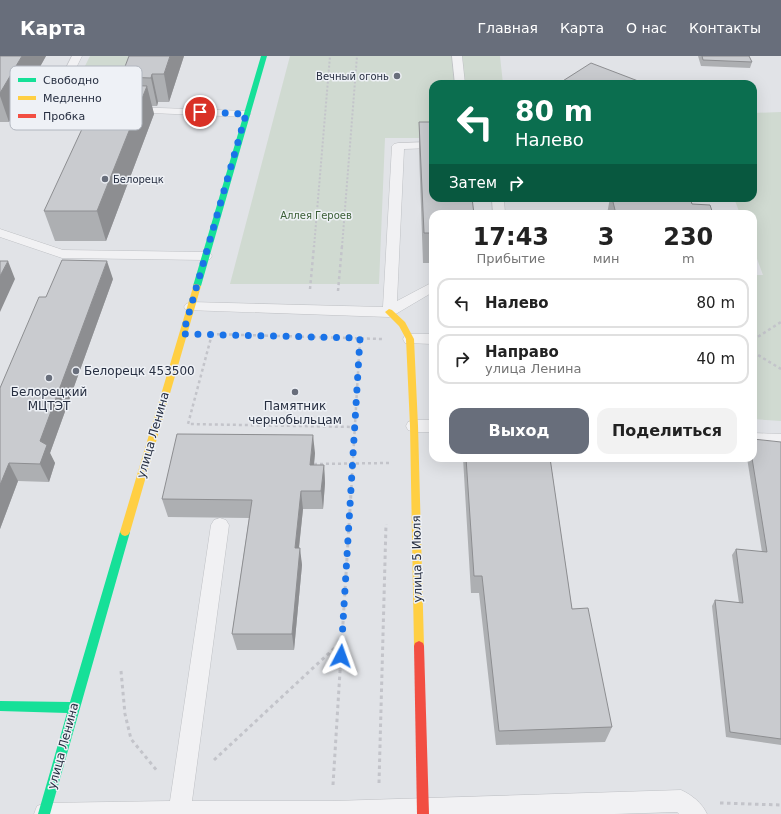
<!DOCTYPE html>
<html lang="ru">
<meta charset="utf-8">
<style>
:root{--surface:#fff;--page:#f2f2f2;--text:#222;--muted:#767676;--line:#e0e0e0;--accent:#686e7b}
body{margin:0;font-family:"DejaVu Sans",sans-serif;background:var(--page);color:var(--text);height:100vh;display:flex;flex-direction:column;font-size:15px;white-space:nowrap}
*{box-sizing:border-box;margin:0}
p{font-size:13px;color:var(--muted)}
.icon{flex:none;width:22px;height:22px;fill:none;stroke:currentColor;stroke-width:2;stroke-linecap:round;stroke-linejoin:round}
.map{position:relative;flex:1;overflow:hidden}
.sheet{position:absolute;left:429px;top:154px;width:328px;height:252px;display:flex;flex-direction:column;background:var(--surface);border-radius:12px;box-shadow:0 4px 16px #0002}
.sheet>*{flex:none}
.banner{position:absolute;left:429px;top:24px;width:328px;height:122px;border-radius:12px;box-shadow:0 4px 16px #0002;background:#0b6e4f;color:#fff;overflow:hidden}
.pin{position:absolute;display:grid;place-items:center;width:34px;height:34px;color:#fff;margin:-17px;border:2px solid #fff;border-radius:50%;box-shadow:0 1px 4px #0007}
.me{position:absolute;width:44px;margin:-22px;rotate:4deg;stroke-linejoin:round;filter:drop-shadow(0 0 3px #0008)}
.turn{display:flex;align-items:center;gap:14px;height:84px;padding:0 20px;font-size:18px}
.turn .icon{width:52px;height:52px;stroke-width:2.5}
.turn b{display:block;font-size:28px;line-height:34px}
.then{display:flex;align-items:center;height:38px;padding:0 20px;background:#0003;gap:8px;font-size:15px}
.eta{display:flex;justify-content:space-evenly;align-items:center;height:68px;text-align:center}
.eta b{font-size:24px;font-weight:800;line-height:28px}
.button{display:flex;gap:8px;margin-top:auto;padding:8px 20px}
.button a{flex:1;height:46px;border-radius:12px;background:var(--accent);color:#fff;font-size:16px;font-weight:800;line-height:46px;text-align:center}
.button a+a{background:var(--page);color:var(--text)}
ul{padding:0;list-style:none}
li{display:flex;align-items:center;gap:12px;height:50px;margin:0 8px 6px;padding:0 12px;border:2px solid var(--line);border-radius:12px}
li div{flex:1}
li b{display:block;font-size:15px}
li em{font-style:normal}
header{display:flex;align-items:center;gap:24px;box-sizing:border-box;height:56px;padding:0 20px;background:var(--accent);color:#fff}
header strong{font-size:19px}
nav{display:flex;gap:22px;margin-inline-start:auto;font-size:14px}
.map>svg:first-child{display:block}
.green{fill:#d0dad1}
.lines{fill:none;stroke-linecap:round;stroke-linejoin:round}
.lane-casing{stroke:#bfc1c5;stroke-width:1}
.path-far2{stroke:#c3c4ca;stroke-width:2;stroke-dasharray:2 2;stroke-linecap:butt}
.path-far1{stroke:#c3c4ca;stroke-width:2.5;stroke-dasharray:3 3;stroke-linecap:butt}
.path{stroke:#c3c4ca;stroke-width:3;stroke-dasharray:3.5 3.5;stroke-linecap:butt}
.lane{fill:#f1f1f3;fill-rule:evenodd}
.fast{fill:#16e098;fill-rule:evenodd}
.slow{fill:#ffcf43;fill-rule:evenodd}
.jam{fill:#f24e42;fill-rule:evenodd}
.wall{fill:#adafb2}
.shaded-wall{fill:#8d8e91}
.building{fill:#c9cbcf;stroke:#8d8e91}
.route{stroke:#1a73e8;stroke-width:7;stroke-dasharray:0 12.6}
.poi-dot{fill:#686e7b;stroke:#eef1f6;stroke-width:1.5}
.labels{text-anchor:middle;stroke-width:3;stroke-linejoin:round;paint-order:stroke}
.far-poi-label{font-size:10px;fill:#272f41;stroke:#eef1f6;text-anchor:end}
.far-park-label{font-size:10px;fill:#395d34;stroke:#eef1f6}
.poi-label{font-size:12px;fill:#272f41;stroke:#eef1f6}
.street-label{font-size:12px;fill:#272f41;stroke:#eef1f6}
.key{fill:#eef1f6;stroke:#b2b7c0;stroke-width:1}
.key-label{font-size:11px;fill:#272f41}
</style>
<header>
<strong>Карта</strong>
<nav><a>Главная</a><a>Карта</a><a>О нас</a><a>Контакты</a></nav>
</header>
<div class="map">
<svg width="781" height="758" viewBox="0 0 781 758">
<rect width="100%" height="100%" fill="#e1e3e7"/>
<path class="green" d="M90 0H134L119 42 97 62 74 65 87 38H71Z
M290 0H500L503 28H433V82H385L379 228H230Z
M781 56V365L753 363V219H763L753 192V158H740L734 142H753V57Z"/>
<g class="lines">
<g class="lane-casing">
<path id="lane" d="M72 0H82L52 60H44L43 58Z
M452 0H462L465 28H455Z
M131 51 246 55 251 58 246 61 127 56 126 54Z
M433 86V92L404 93 397 245 433 226V236L394 259 389 261 186 254 184 251 186 248 191 246 383 251 392 90 394 88 398 87Z
M492 142H504L505 158H493Z
M0 173 63 194 205 196 210 197 212 200 210 203 205 204 62 202 0 181Z
M410 278H433V288L405 287 403 283 405 279Z
M414 364H433V376H414L408 374 406 370 408 366Z
M753 377 781 378V390L753 389Z
M220 462 226 464 229 469 192 745H333L681 734C692 739 702 747 707 758H679L677 756 614 758H34L37 750 45 747 170 745 211 469 214 464Z"/>
</g>
<path class="path-far2" d="M314 191 330 0
M342 191 357 0"/>
<path class="path-far1" d="M310 233 314 190
M338 235 342 190
M211 278 382 283
M212 278 188 368 354 371
M753 284 781 266
M753 296 781 313
M314 408 389 407
M351 438 360 282"/>
<path class="path" d="M121 615 125 658 131 683 158 716
M214 704 342 585
M379 727 386 468
M333 729 351 437
M720 747 781 749"/>
<use href="#lane" class="lane"/>
<path class="fast" d="M261 0H267L201 230 197 232H194L193 230Z
M125 472 128 473 130 476 50 758H38L67 657 0 655V645L70 646 120 476 122 473Z"/>
<path class="slow" d="M194 228H197L201 230 130 476 128 479 125 480 122 479 120 476Z
M389 253 392 254 405 266 414 283 418 370 424 590 423 593 419 595 415 593 414 590 410 370 406 283 399 270 385 256Z"/>
<path class="jam" d="M419 585 423 587 424 590 429 758H417L414 590 415 587Z"/>
</g>
<path class="wall" d="M0 0H46L9 66H0Z
M184 0 169 46H158L157 50H152L154 58 106 185H55L44 155 116 32 123 29 121 21Z
M698 0H749L752 6 750 12 701 10Z
M419 66 433 158V207H423L419 95Z
M610 142H690L692 148 713 158H607Z
M113 223 50 397 55 407 49 426 18 425 0 473V332Z
M781 386V689L726 681 712 550 715 544 739 547 732 499 736 493 762 496 747 402H753Z
M315 397 314 409H324L325 427 323 453H303L299 492 302 509 294 594H237L232 578 249 462 168 461 162 443Z
M463 402H550L572 553 612 671 605 686 496 689 479 537H471Z"/>
<path class="shaded-wall" d="M22 0H46L9 66 0 40V37Z
M170 0H184L169 46 164 18Z
M152 18 158 46 157 50 151 22Z
M147 30 154 58 106 185 97 155Z
M8 205 15 223 0 256V220Z
M107 205 113 223 50 397 55 407 49 426 40 408V385Z
M313 379 315 397 312 427 310 409Z
M9 407 18 425 0 473V429Z
M324 409 325 427 323 453 321 435Z
M301 435 303 453 297 509 295 492Z
M300 492 302 509 294 594 292 578Z"/>
<path class="building" d="M0 0H22L0 37Z
M129 0H170L164 18H152L151 22 121 21Z
M702 0H749L752 6 703 4Z
M591 7 646 28H558Z
M117 29 147 30 97 155H44L101 32H116Z
M419 66H433V142H472L474 158H433V177H424Z
M612 142H690L692 148 710 149 713 158H616Z
M62 204 107 205 40 385 47 389 40 408 9 407 0 429V332L39 241H46Z
M0 205H8L0 220Z
M177 378 313 379 310 409H324L321 435H301L295 492H300L292 578H232L252 444 162 443Z
M753 383 781 386V683L730 676 715 544 743 547 736 493 767 496 752 402H753Z
M466 402H550L572 553 588 552 612 671 499 675 482 520H474Z"/>
<g class="lines">
<path class="route" d="M200 56 246 58 183 278 360 282 341 600"/>
</g>
<g class="poi-dot">
<circle cx="397" cy="20" r="4"/>
<circle cx="105" cy="123" r="4"/>
<circle cx="76" cy="315" r="4"/>
<circle cx="49" cy="322" r="4"/>
<circle cx="295" cy="336" r="4"/>
</g>
<g class="labels">
<g class="far-poi-label">
<text x="389" y="24">Вечный огонь</text>
<text x="113" y="127" text-anchor="start">Белорецк</text>
</g>
<g class="far-park-label">
<text x="316" y="163">Аллея Героев</text>
</g>
<g class="poi-label">
<text x="84" y="319" text-anchor="start">Белорецк 453500</text>
<text x="49" y="340">Белорецкий<tspan x="49" dy="14">МЦТЭТ</tspan></text>
<text x="295" y="354">Памятник<tspan x="295" dy="14">чернобыльцам</tspan></text>
</g>
<g class="street-label">
<text transform="translate(153 379) rotate(-74)" y="4">улица Ленина</text>
<text transform="translate(417 503) rotate(-91)" y="4">улица 5 Июля</text>
<text transform="translate(63 690) rotate(-75)" y="4">улица Ленина</text>
</g>
</g>
<rect x="10" y="10" width="132" height="64" rx="6" class="key"/>
<rect x="18" y="22" width="18" height="4" fill="#16e098"/>
<rect x="18" y="40" width="18" height="4" fill="#ffcf43"/>
<rect x="18" y="58" width="18" height="4" fill="#f24e42"/>
<g class="key-label">
<text x="43" y="28">Свободно</text>
<text x="43" y="46">Медленно</text>
<text x="43" y="64">Пробка</text>
</g>
</svg>
<div class="pin" style="left:200px;top:56px;background:#d93025"><svg class="icon" aria-label="arrive" viewBox="0 0 24 24"><path d="M6 21V4h12l-3 4 3 4H6"/></svg></div>
<svg class="me" style="left:341px;top:600px" viewBox="-20 -20 40 40"><path d="M0-17L14 15 0 8-14 15z" fill="#1a73e8" stroke="#fff" stroke-width="4"/></svg>
<div class="banner">
<div class="turn"><svg class="icon" aria-label="left" viewBox="0 0 24 24"><path d="M17 20v-9H6M10 6l-5 5 5 5"/></svg><div><b>80 m</b>Налево</div></div>
<div class="then">Затем<svg class="icon" aria-label="right" viewBox="0 0 24 24"><path d="M7 20v-9h11M14 6l5 5-5 5"/></svg></div>
</div>
<section class="sheet">
<div class="eta">
<div><b>17:43</b><p>Прибытие</p></div>
<div><b>3</b><p>мин</p></div>
<div><b>230</b><p>m</p></div>
</div>
<ul>
<li><svg class="icon" aria-label="left" viewBox="0 0 24 24"><path d="M17 20v-9H6M10 6l-5 5 5 5"/></svg><div><b>Налево</b></div><em>80 m</em></li>
<li><svg class="icon" aria-label="right" viewBox="0 0 24 24"><path d="M7 20v-9h11M14 6l5 5-5 5"/></svg><div><b>Направо</b><p>улица Ленина</p></div><em>40 m</em></li>
</ul>
<div class="button"><a>Выход</a><a>Поделиться</a></div>
</section>
</div>
